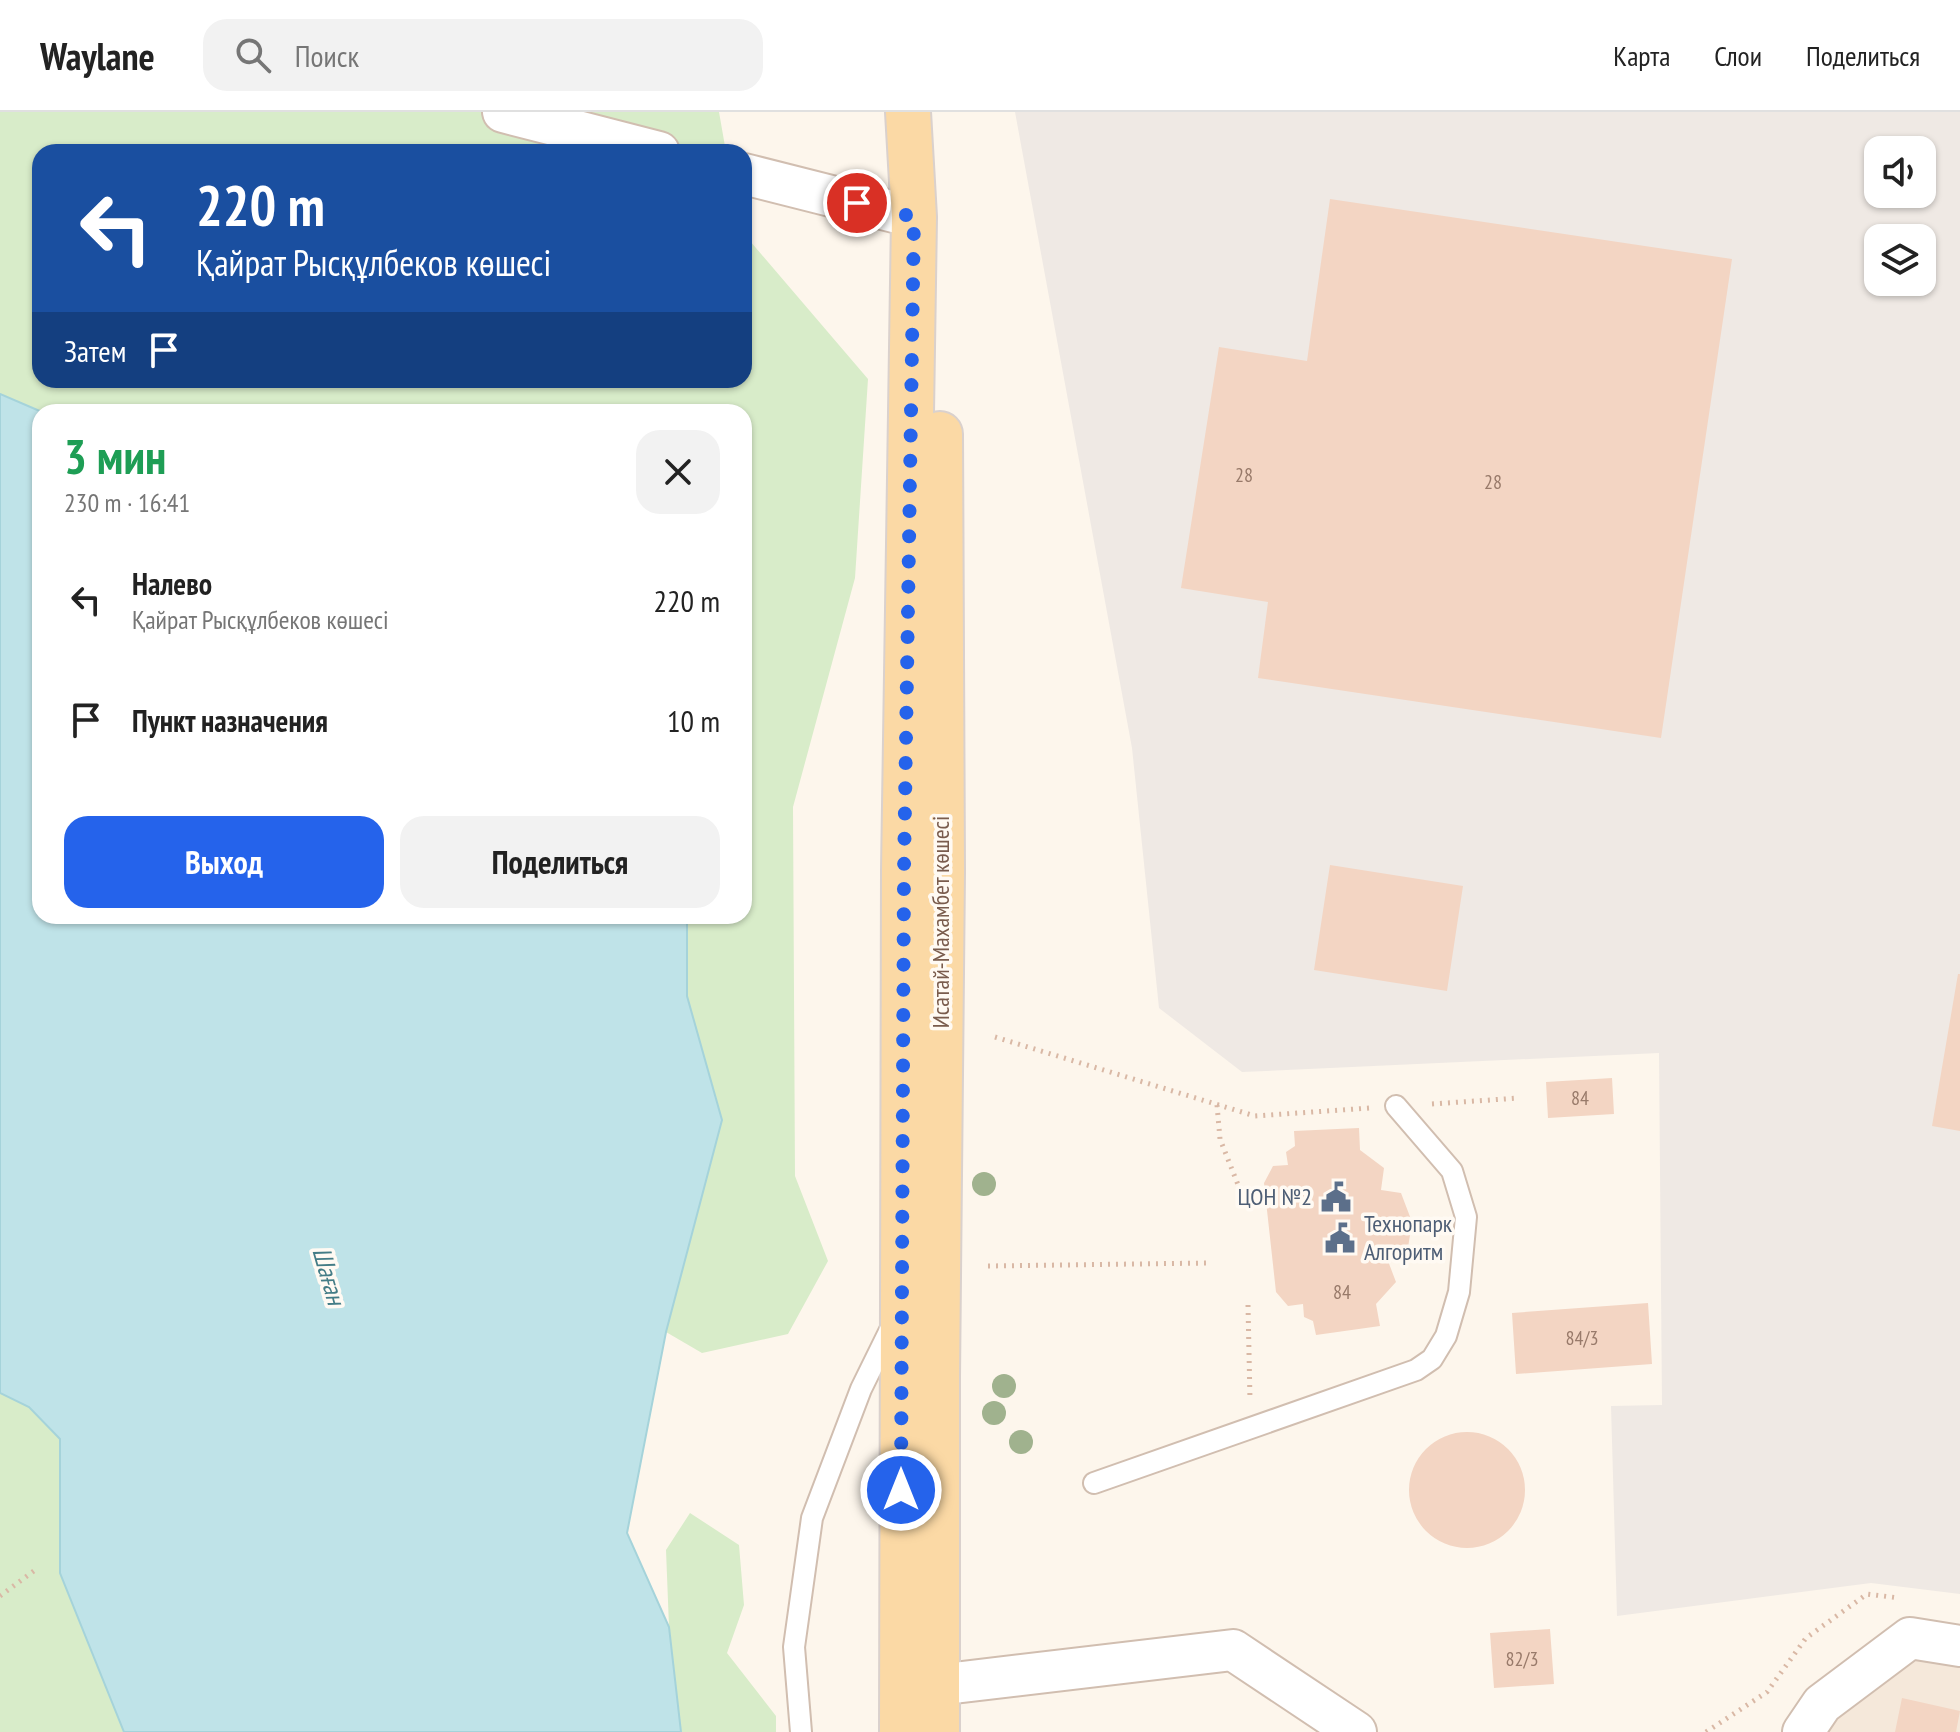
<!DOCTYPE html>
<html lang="ru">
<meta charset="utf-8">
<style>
:root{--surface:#fff;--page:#f2f2f2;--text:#222;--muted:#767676;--line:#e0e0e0;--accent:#2563eb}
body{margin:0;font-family:"PT Sans Narrow",sans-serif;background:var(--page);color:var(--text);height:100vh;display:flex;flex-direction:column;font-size:30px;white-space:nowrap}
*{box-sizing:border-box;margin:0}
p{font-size:26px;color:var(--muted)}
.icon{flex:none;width:44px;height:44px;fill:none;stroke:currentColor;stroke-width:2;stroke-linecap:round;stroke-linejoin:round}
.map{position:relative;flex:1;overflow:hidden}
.details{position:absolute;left:32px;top:292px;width:720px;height:520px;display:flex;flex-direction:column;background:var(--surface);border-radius:24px;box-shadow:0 2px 6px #0004}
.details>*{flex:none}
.hud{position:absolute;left:32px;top:32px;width:720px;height:244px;border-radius:24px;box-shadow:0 2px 6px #0004;background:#1a4fa0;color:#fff;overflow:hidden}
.controls{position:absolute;left:1864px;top:24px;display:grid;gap:16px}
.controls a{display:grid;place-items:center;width:72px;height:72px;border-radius:16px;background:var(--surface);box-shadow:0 2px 6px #0004;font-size:40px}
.pin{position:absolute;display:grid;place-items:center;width:68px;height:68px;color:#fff;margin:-34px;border:4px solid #fff;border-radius:50%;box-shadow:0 2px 8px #0007}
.me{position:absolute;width:88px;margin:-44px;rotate:0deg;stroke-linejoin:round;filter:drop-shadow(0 0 6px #0008)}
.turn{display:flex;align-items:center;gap:28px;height:168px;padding:0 32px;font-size:36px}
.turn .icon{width:104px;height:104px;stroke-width:2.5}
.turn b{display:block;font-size:56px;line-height:68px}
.then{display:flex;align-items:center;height:76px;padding:0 32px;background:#0003;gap:16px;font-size:30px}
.round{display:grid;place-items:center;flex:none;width:84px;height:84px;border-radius:24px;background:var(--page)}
.summary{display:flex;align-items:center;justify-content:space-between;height:136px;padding:0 32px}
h1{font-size:48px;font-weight:700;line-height:60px;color:#1e9e55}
.primary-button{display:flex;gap:16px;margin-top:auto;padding:16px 32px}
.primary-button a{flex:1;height:92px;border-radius:24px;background:var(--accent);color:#fff;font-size:32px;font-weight:700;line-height:92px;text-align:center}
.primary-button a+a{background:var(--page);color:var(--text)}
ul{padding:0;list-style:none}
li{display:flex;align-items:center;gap:24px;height:120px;padding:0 32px}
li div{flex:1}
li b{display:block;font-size:30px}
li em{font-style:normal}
header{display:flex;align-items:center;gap:48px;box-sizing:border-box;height:112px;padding:0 40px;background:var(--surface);border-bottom:2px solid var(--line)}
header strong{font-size:38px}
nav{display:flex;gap:44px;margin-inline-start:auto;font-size:28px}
.search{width:560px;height:72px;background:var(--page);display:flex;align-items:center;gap:20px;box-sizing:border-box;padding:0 28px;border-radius:24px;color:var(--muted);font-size:30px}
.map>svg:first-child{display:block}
.residential{fill:#f5e8da}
.industrial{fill:#efe9e4;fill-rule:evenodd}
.green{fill:#d8ecc9}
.water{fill:#bfe3e8;stroke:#a5d3da;stroke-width:2}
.building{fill:#f3d5c3}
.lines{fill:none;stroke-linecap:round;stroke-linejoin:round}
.service-casing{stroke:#d1beb0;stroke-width:24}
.minor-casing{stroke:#d1beb0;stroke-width:44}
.primary-casing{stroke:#dad1cd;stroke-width:48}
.path{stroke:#d9b8a5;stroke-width:5;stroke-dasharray:2 6;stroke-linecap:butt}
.service{stroke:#fff;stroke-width:20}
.minor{stroke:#fff;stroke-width:40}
.primary{stroke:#fbd9a5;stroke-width:44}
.tree{fill:#a0b28e}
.route{stroke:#2563eb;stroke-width:14;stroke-dasharray:0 25.2}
.labels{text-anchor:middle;stroke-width:7;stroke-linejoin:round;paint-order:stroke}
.number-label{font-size:20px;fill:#987a6a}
.street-label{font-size:24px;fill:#7a5c4d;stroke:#fffaf3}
.service-label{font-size:24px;fill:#4e5e75;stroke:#fffaf3;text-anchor:end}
.water-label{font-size:26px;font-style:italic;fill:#437c86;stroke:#fffaf3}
</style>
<header>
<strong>Waylane</strong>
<div class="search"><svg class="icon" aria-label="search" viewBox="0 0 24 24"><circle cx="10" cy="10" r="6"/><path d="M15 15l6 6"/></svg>Поиск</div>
<nav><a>Карта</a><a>Слои</a><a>Поделиться</a></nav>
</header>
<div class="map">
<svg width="1960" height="1620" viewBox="0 0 1960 1620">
<rect width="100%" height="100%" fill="#fdf6ec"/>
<path class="residential" d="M1910 1526 1960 1534V1620H1803Z"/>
<path class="industrial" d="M1015 0H1960V1482L1871 1471 1617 1504 1611 1294 1662 1293 1659 941 1242 960 1159 896 1132 636ZM1878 38H1922V82H1878ZM1878 126H1922V170H1878Z"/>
<path class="green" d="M0 0H719L726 40H40V268H744V122L868 267 855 466 793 695 795 1064 828 1149 788 1222 702 1241 666 1220 722 1008 687 884V804H744V300H42L0 282Z
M0 1281 29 1295 60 1327V1461L124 1620H0Z
M690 1401 739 1433 744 1493 727 1541 776 1604V1620H681L669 1515 666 1438Z"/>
<path class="water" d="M0 282 42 300 40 804H687V884L722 1008 666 1220 627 1421 669 1515 681 1620H124L60 1461V1327L29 1295 0 1281Z"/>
<path class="building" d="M1330 87 1732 147 1661 626 1258 566 1268 490 1181 476 1219 235 1307 249Z
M1330 753 1463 774 1447 879 1314 858Z
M1958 862H1960V1019L1932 1014Z
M1612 966 1614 1002 1548 1006 1546 970Z
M1359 1016 1360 1038 1384 1056 1381 1078 1401 1081 1412 1110 1407 1142 1388 1149 1396 1170 1376 1192 1380 1214 1316 1223 1313 1209 1304 1205 1303 1192 1288 1194 1276 1180 1264 1071 1273 1054 1288 1053 1286 1040 1295 1034 1294 1019Z
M1648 1191 1652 1252 1516 1262 1512 1201Z
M1409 1378a58 58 0 1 1 116 0a58 58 0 1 1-116 0Z
M1550 1517 1554 1572 1494 1576 1490 1521Z
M1902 1586 1960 1599 1956 1620H1895Z"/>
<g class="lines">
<g class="service-casing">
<path id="service" d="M1094 1371 1416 1258 1432 1247 1446 1224 1459 1180 1466 1105 1452 1059 1396 994
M801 1620 794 1535 812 1406 861 1277 892 1214"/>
</g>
<g class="minor-casing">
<path id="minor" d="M503 0 659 40
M744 62 914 105
M937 1573 1233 1538 1356 1620
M1803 1620 1822 1592 1910 1526 1960 1534"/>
</g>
<g class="primary-casing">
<path id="primary" d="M902 1620 904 759 914 105 908 0
M937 1620V1265L942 760 940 322"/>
</g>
<path class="path" d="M995 925 1255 1004 1370 996
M1432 992 1519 986
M1217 993 1220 1027 1244 1088
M988 1154 1208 1151
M1248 1193 1250 1288
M0 1484 35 1458
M1706 1620 1767 1580 1806 1526 1867 1482 1899 1486"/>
<use href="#service" class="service"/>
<use href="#minor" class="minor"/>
<use href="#primary" class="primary"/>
</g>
<g class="tree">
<circle cx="984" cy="1072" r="12"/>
<circle cx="1004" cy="1274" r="12"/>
<circle cx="994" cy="1301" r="12"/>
<circle cx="1021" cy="1330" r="12"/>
</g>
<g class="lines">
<path class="route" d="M857 91 914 105 904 759 901 1378"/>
</g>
<defs>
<g id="civic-bare" transform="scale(2.4)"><path d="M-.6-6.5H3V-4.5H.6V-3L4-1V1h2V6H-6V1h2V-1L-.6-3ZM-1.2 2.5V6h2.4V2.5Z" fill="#5c6f8a" stroke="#fffaf3" stroke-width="2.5" paint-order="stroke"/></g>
</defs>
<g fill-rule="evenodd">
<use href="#civic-bare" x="1336" y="1085"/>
<use href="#civic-bare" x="1340" y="1126"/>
</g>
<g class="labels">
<g class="number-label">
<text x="1244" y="370">28</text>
<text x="1493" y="377">28</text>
<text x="1580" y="993">84</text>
<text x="1342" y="1187">84</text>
<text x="1582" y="1233">84/3</text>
<text x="1522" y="1554">82/3</text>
</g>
<g class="street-label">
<text transform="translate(941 810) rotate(-90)" y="8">Исатай-Махамбет көшесі</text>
</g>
<g class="service-label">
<text x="1312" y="1093">ЦОН №2</text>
<text x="1364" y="1120" text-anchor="start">Технопарк<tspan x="1364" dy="28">Алгоритм</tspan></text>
</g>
<g class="water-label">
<text transform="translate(329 1164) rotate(74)" y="9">Шаған</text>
</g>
</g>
</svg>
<div class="controls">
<a><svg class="icon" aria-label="sound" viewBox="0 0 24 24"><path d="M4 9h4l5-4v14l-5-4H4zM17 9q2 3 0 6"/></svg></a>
<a><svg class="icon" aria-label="layers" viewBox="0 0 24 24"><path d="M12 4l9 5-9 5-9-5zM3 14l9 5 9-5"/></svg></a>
</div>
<div class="pin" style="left:857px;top:91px;background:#d93025"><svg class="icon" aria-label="arrive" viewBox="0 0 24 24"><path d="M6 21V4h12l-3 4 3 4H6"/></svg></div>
<svg class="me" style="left:901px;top:1378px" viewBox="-20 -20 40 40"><circle r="17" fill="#2563eb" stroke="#fff" stroke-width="3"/><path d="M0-11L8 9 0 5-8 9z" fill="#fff"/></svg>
<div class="hud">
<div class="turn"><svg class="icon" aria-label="left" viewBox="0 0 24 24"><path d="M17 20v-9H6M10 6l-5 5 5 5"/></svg><div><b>220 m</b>Қайрат Рысқұлбеков көшесі</div></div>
<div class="then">Затем<svg class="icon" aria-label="arrive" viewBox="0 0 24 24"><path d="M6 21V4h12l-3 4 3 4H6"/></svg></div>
</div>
<section class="details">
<div class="summary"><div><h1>3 мин</h1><p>230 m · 16:41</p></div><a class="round"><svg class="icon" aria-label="close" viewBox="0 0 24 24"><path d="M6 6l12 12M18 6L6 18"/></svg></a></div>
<ul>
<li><svg class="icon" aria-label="left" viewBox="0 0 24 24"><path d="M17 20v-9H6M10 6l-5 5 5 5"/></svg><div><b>Налево</b><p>Қайрат Рысқұлбеков көшесі</p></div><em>220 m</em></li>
<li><svg class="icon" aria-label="arrive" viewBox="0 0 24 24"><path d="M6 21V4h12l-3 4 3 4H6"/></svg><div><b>Пункт назначения</b></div><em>10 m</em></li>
</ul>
<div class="primary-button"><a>Выход</a><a>Поделиться</a></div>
</section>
</div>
